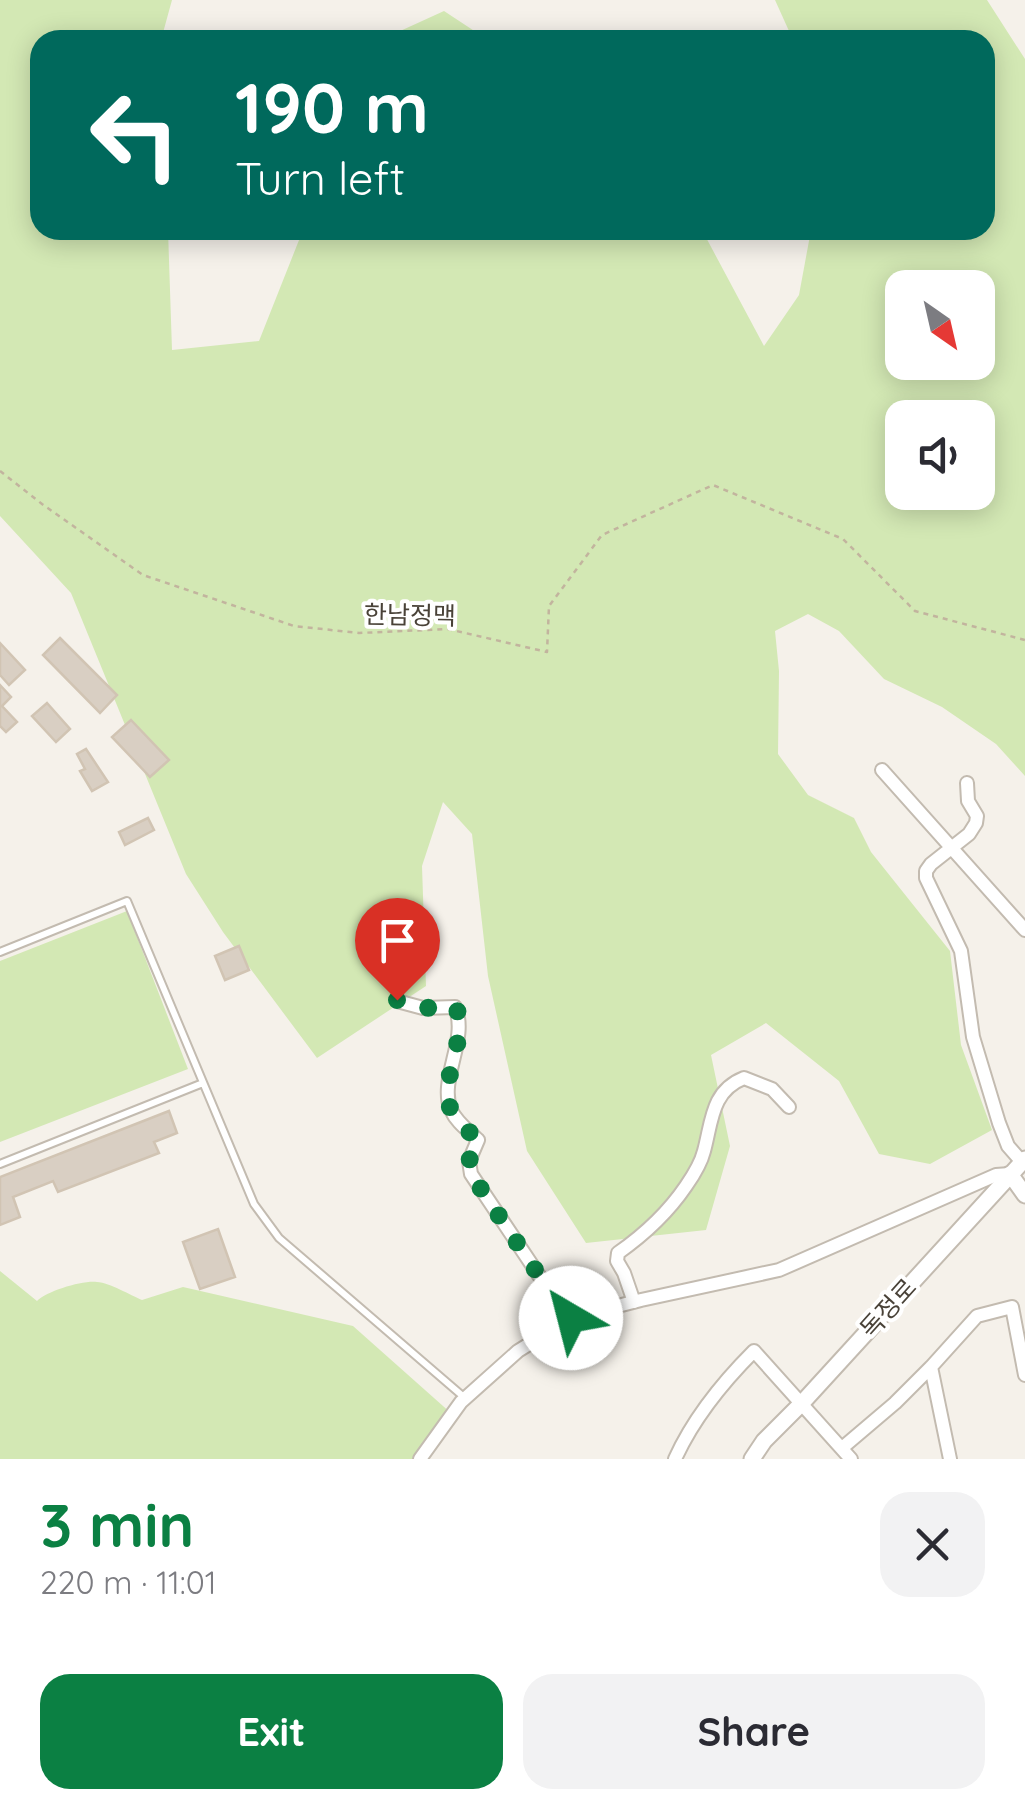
<!DOCTYPE html>
<meta charset="utf-8">
<style>
:root{--surface:#fff;--page:#f2f2f3;--text:#2b2b33;--muted:#7c7c81;--accent:#0b8043}
body{margin:0;font-family:Quicksand,"Noto Sans KR",sans-serif;background:var(--page);color:var(--text);height:100vh;display:flex;flex-direction:column;font-size:38px;white-space:nowrap}
*{box-sizing:border-box;margin:0}
p{font-size:32px;color:var(--muted)}
.icon{flex:none;width:55px;height:55px;fill:none;stroke:currentColor;stroke-width:2;stroke-linecap:round;stroke-linejoin:round}
.map{position:relative;height:1459px;overflow:hidden}
.sheet{display:flex;flex-direction:column;background:var(--surface);flex:1}
.sheet>*{flex:none}
.banner{position:absolute;left:30px;top:30px;width:965px;height:210px;border-radius:30px;box-shadow:0 5px 25px #0003;background:#00695c;color:#fff;overflow:hidden}
.needle{width:65px;rotate:146deg}
.controls{position:absolute;left:885px;top:270px;display:grid;gap:20px}
.controls a{display:grid;place-items:center;width:110px;height:110px;border-radius:20px;background:var(--surface);box-shadow:0 5px 25px #0003;font-size:50px}
.pin{position:absolute;display:grid;place-items:center;width:85px;height:85px;color:#fff;margin:-102px -42px;border-radius:50% 50% 50% 0;rotate:-45deg;box-shadow:0 0 10px #0007}
.pin .icon{rotate:45deg}
.me{position:absolute;width:110px;margin:-55px;rotate:323deg;stroke-linejoin:round;filter:drop-shadow(0 0 8px #0008)}
.turn{display:flex;align-items:center;gap:35px;height:210px;padding:0 40px;font-size:45px}
.turn .icon{width:130px;height:130px;stroke-width:2.5}
.turn b{display:block;font-size:70px;line-height:85px}
.round{display:grid;place-items:center;flex:none;width:105px;height:105px;border-radius:30px;background:var(--page)}
.overview{display:flex;align-items:center;justify-content:space-between;height:170px;padding:0 40px}
h1{font-size:60px;font-weight:700;line-height:75px;color:var(--accent)}
.action{display:flex;gap:20px;margin-top:auto;padding:20px 40px}
.action a{flex:1;height:115px;border-radius:30px;background:var(--accent);color:#fff;font-size:40px;font-weight:700;line-height:115px;text-align:center}
.action a+a{background:var(--page);color:var(--text)}
.map>svg:first-child{display:block}
.green{fill:#d3e8b4;fill-rule:evenodd}
.building{fill:#d9cfc3;stroke:#d1c4b3;stroke-width:2.5}
.lines{fill:none;stroke-linecap:round;stroke-linejoin:round}
.service-casing{stroke:#c3bbb0;stroke-width:10}
.minor-casing{stroke:#c3bbb0;stroke-width:16}
.tertiary-casing{stroke:#c3bbb0;stroke-width:19}
.path{stroke:#c2b49e;stroke-width:2.5;stroke-dasharray:5 5;stroke-linecap:butt}
.service{stroke:#fff;stroke-width:6}
.minor{stroke:#fff;stroke-width:12}
.tertiary{stroke:#fff;stroke-width:15}
.route{stroke:#0b8043;stroke-width:18;stroke-dasharray:0 32.4}
.labels{text-anchor:middle;stroke-width:8;stroke-linejoin:round;paint-order:stroke}
.street-label{font-size:25px;fill:#494238;stroke:#fff}
</style>
<div class="map">
<svg width="1025" height="1459" viewBox="0 0 1025 1459">
<rect width="100%" height="100%" fill="#f5f1ea"/>
<path class="green" d="M0 0H172L161 40H40V230H168L172 350 259 341 303 230H702L764 346 799 295 811 230H985V40H803L789 31 775 0H987L1025 59V776L996 744 942 707 884 679 839 631 808 614 775 631 779 671 778 754 808 795 854 818 871 852 950 951 961 1045 992 1130 930 1164 879 1154 839 1081 766 1023 711 1055 730 1146 706 1230 586 1243 527 1151 488 976 472 834 443 802 422 866 426 986 317 1058 223 932 186 874 71 593 0 516ZM902 288H978V362H902ZM902 418H978V492H902Z
M444 11 488 40H384L387 37Z
M127 911 188 1069 0 1142V961Z
M0 1271 37 1301C47 1291 83 1280 97 1282 110 1283 130 1295 142 1300L183 1287 353 1326 452 1414 427 1459H0Z"/>
<path class="building" d="M60 638 117 695 100 713 43 655Z
M0 643 25 670 9 685 0 675Z
M0 685 11 697 2 706 17 722 6 732 0 726Z
M47 703 70 729 56 742 32 716Z
M131 720 169 760 150 777 112 737Z
M86 749 108 782 92 791 80 771 85 769 77 754Z
M148 818 154 830 125 845 119 832Z
M239 946 249 970 225 980 215 956Z
M169 1111 177 1133 154 1142 159 1153 58 1192 53 1181 13 1197 20 1217 0 1225V1177Z
M218 1229 235 1277 200 1289 183 1242Z"/>
<g class="lines">
<g class="service-casing">
<path id="service" d="M0 952 127 901 254 1204 279 1238 465 1398
M0 1164 203 1083"/>
</g>
<g class="minor-casing">
<path id="minor" d="M882 770 1025 930
M967 783 968 801 977 816 976 823 969 834 931 864 926 871V878L961 951 973 1037 999 1123 1008 1146 1022 1162
M397 1001 423 1008 455 1007C469 1039 438 1080 451 1110 457 1123 468 1130 478 1140L469 1161 471 1174 540 1277 574 1317
M634 1302 624 1273 617 1261 618 1253C645 1234 667 1214 686 1186 693 1176 701 1163 704 1151 712 1122 711 1091 744 1078L772 1089 789 1107
M931 1367 950 1459
M842 1448 895 1403 931 1367 977 1316 1012 1307 1025 1375
M420 1459 461 1402 518 1351 571 1318 641 1300 779 1270 996 1175 1010 1174
M675 1459C694 1417 722 1383 754 1351L851 1459"/>
</g>
<g class="tertiary-casing">
<path id="tertiary" d="M1010 1174 1025 1195
M752 1459 764 1441 802 1403 1025 1159"/>
</g>
<path class="path" d="M0 471 42 504 143 575 294 626 359 633 448 629 547 652 549 606 602 535 713 485 843 539 915 611 1025 640"/>
<use href="#service" class="service"/>
<use href="#minor" class="minor"/>
<use href="#tertiary" class="tertiary"/>
</g>
<g class="lines">
<path class="route" d="M397 1000 423 1008 456 1007C469 1040 438 1080 451 1110 457 1123 468 1130 478 1140L469 1161 471 1174 540 1277 574 1317 571 1318"/>
</g>
<g class="labels">
<g class="street-label">
<text transform="translate(410 615) rotate(1)" y="9">한남정맥</text>
<text transform="translate(888 1308) rotate(-48)" y="9">독정로</text>
</g>
</g>
</svg>
<div class="controls">
<a><svg class="needle" viewBox="-14 -14 28 28"><path d="M0-13l5 13h-10z" fill="#e53935"/><path d="M0 13l5-13h-10z" fill="#7c7c81"/></svg></a>
<a><svg class="icon" aria-label="sound" viewBox="0 0 24 24"><path d="M4 9h4l5-4v14l-5-4H4zM17 9q2 3 0 6"/></svg></a>
</div>
<div class="pin" style="left:397px;top:1000px;background:#d93025"><svg class="icon" aria-label="arrive" viewBox="0 0 24 24"><path d="M6 21V4h12l-3 4 3 4H6"/></svg></div>
<svg class="me" style="left:571px;top:1318px" viewBox="-20 -20 40 40"><circle r="19" fill="#fff"/><path d="M0-13L10 11 0 6-10 11z" fill="#0b8043"/></svg>
<div class="banner">
<div class="turn"><svg class="icon" aria-label="left" viewBox="0 0 24 24"><path d="M17 20v-9H6M10 6l-5 5 5 5"/></svg><div><b>190 m</b>Turn left</div></div>
</div>
</div>
<section class="sheet">
<div class="overview"><div><h1>3 min</h1><p>220 m · 11:01</p></div><a class="round"><svg class="icon" aria-label="close" viewBox="0 0 24 24"><path d="M6 6l12 12M18 6L6 18"/></svg></a></div>
<div class="action"><a>Exit</a><a>Share</a></div>
</section>
